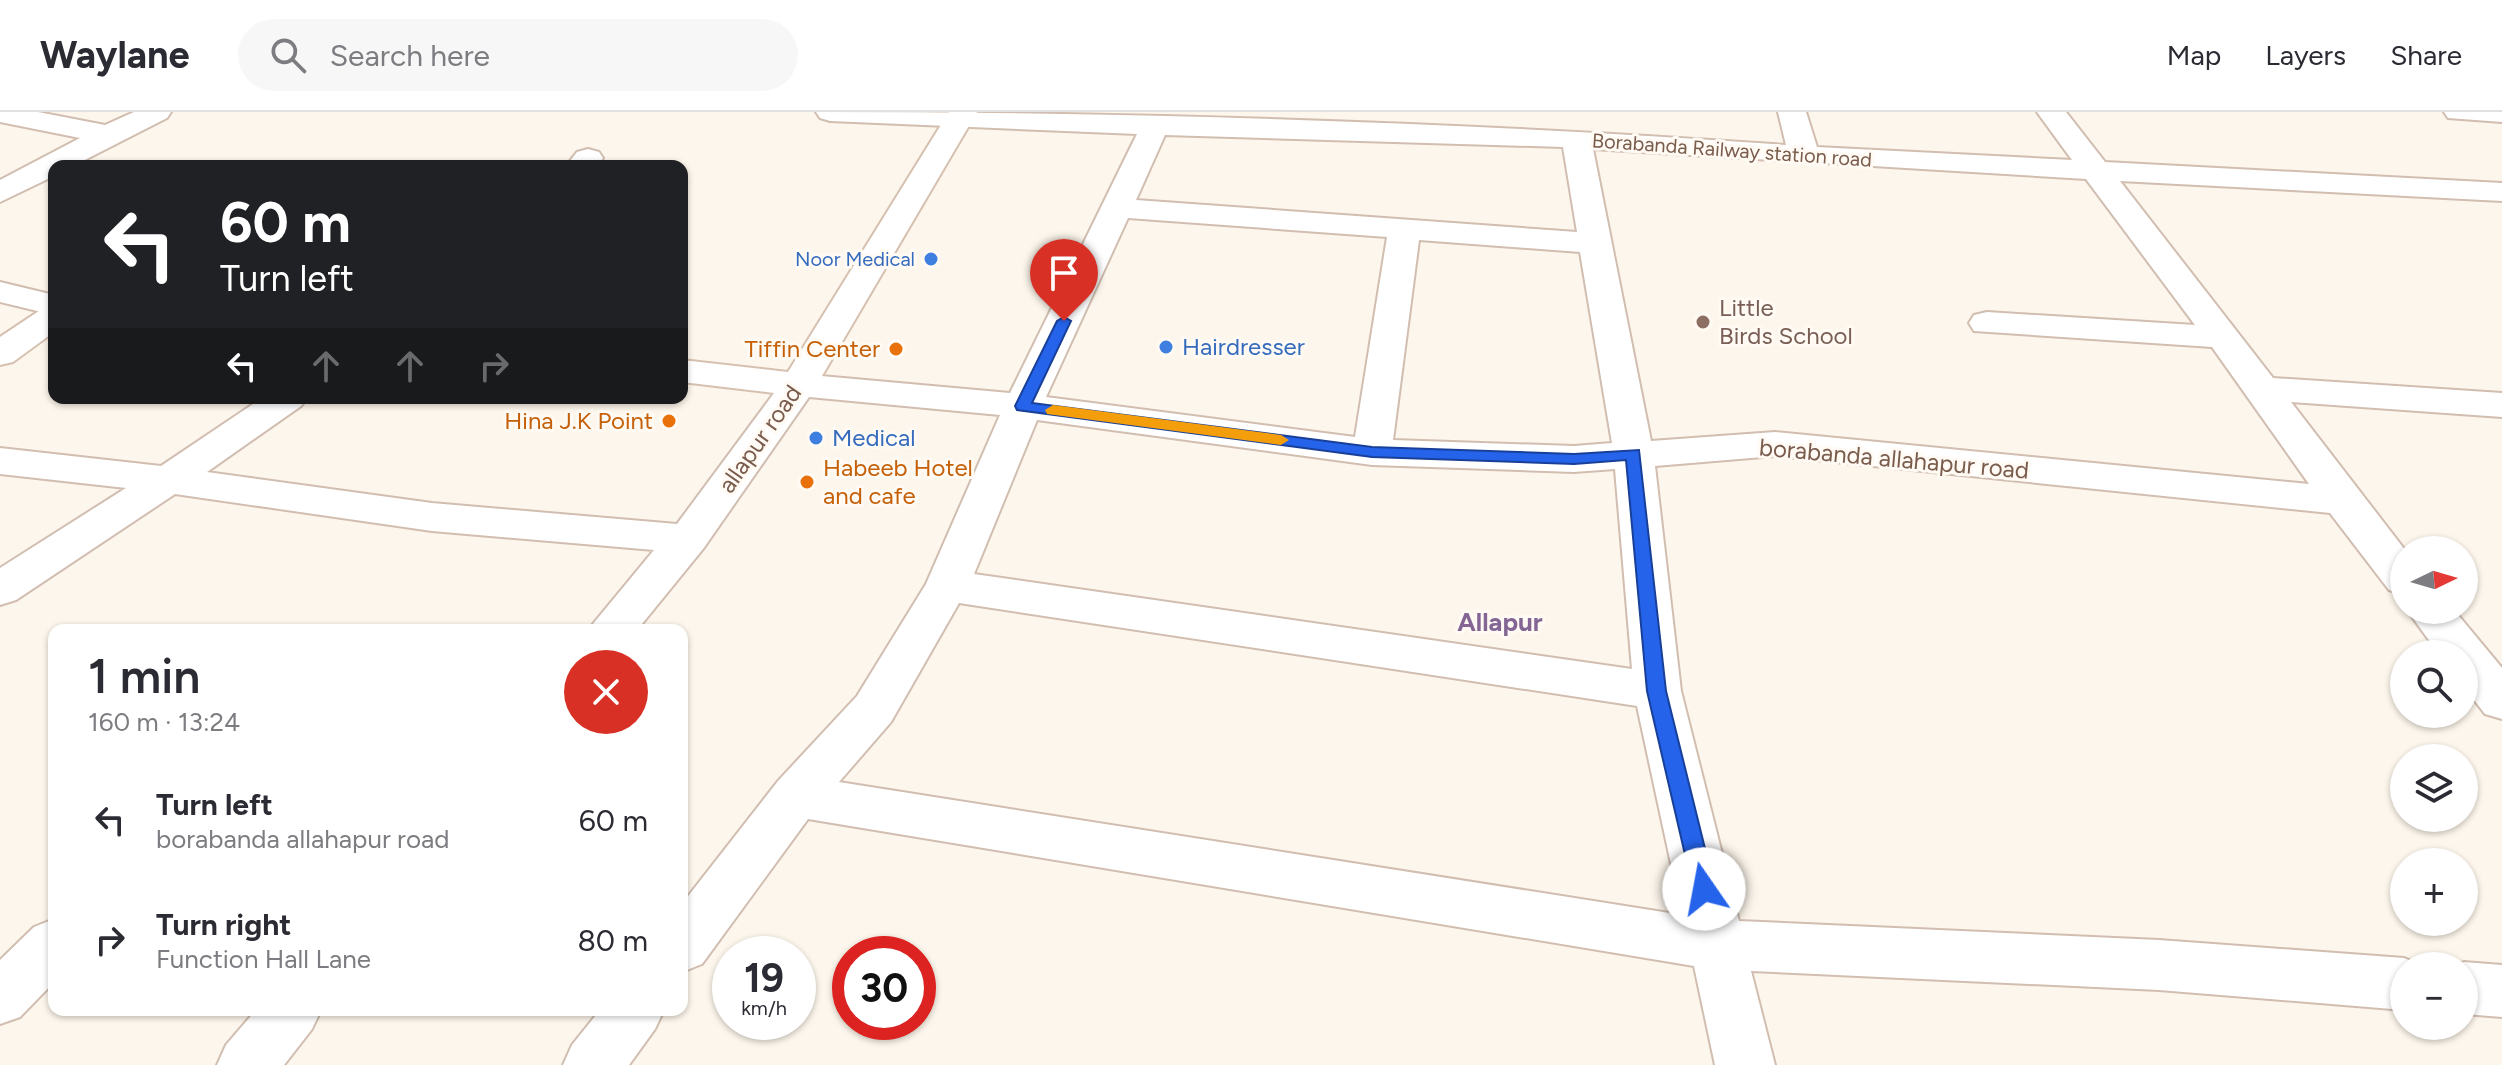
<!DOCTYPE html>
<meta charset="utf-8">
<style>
:root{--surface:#fff;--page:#f7f7f7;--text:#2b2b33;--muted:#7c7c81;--line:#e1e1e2}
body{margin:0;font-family:Figtree,sans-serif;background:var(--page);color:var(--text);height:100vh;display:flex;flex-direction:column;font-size:30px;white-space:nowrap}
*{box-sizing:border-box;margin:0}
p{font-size:26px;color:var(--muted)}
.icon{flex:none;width:44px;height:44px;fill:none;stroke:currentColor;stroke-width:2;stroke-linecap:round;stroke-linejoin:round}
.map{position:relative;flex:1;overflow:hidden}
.panel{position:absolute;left:48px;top:512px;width:640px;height:392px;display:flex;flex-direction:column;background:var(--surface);border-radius:16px;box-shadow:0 2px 6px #0004}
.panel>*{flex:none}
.hud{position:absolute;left:48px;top:48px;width:640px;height:244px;border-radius:16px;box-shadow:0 2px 6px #0004;background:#202124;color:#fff;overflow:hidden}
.needle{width:52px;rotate:85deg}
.buttons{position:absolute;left:2390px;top:424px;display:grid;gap:16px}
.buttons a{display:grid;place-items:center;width:88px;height:88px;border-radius:50%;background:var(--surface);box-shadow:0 2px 6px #0004;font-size:40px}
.speed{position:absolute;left:712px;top:824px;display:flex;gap:16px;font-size:40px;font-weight:700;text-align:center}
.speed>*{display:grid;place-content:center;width:104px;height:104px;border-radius:50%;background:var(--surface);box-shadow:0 2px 6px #0004;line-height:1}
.speed small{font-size:20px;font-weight:400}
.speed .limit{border:12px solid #d22;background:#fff;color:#111}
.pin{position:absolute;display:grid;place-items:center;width:68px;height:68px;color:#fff;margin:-82px -34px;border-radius:50% 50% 50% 0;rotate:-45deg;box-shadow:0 0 8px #0007}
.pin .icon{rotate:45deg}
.me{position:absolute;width:88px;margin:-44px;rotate:348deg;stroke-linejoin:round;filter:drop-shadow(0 0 6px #0008)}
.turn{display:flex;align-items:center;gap:28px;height:168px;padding:0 40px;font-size:36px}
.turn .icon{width:104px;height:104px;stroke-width:2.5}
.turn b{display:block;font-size:56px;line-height:68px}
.lanes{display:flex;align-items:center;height:76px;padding:0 40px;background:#0003;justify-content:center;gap:40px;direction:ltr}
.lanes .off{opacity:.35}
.round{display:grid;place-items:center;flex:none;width:84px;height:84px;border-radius:42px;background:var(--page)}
.summary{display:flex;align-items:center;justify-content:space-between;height:136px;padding:0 40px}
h1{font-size:48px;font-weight:600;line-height:60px}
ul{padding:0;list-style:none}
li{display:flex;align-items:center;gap:24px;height:120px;padding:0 40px}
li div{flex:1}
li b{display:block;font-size:30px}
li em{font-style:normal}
header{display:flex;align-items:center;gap:48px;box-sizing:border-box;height:112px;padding:0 40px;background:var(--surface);border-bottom:2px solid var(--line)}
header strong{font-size:38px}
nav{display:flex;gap:44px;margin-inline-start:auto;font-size:28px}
.search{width:560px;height:72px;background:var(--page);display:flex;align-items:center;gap:20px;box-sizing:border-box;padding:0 28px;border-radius:44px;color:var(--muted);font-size:30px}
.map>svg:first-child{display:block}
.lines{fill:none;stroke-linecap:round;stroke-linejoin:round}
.street-casing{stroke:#d1beb0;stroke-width:4}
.secondary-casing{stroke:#d6c0b0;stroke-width:4}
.street{fill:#fff;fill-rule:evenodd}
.secondary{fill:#fff;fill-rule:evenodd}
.route{fill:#2563eb;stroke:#184099;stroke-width:2}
.slow{fill:#f59e0b}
.shop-dot{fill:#3f7fe0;stroke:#fffaf3;stroke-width:3}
.education-dot{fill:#8d6e63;stroke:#fffaf3;stroke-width:3}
.food-dot{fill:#e8710a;stroke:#fffaf3;stroke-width:3}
.labels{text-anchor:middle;stroke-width:6;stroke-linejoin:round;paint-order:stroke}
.far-street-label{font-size:20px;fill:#7a5c4d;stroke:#fffaf3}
.far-shop-label{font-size:20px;fill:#366cbe;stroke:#fffaf3;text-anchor:end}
.education-label{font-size:24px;fill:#785e54;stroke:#fffaf3;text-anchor:start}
.shop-label{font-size:24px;fill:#366cbe;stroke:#fffaf3;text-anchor:start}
.food-label{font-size:24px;fill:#c56008;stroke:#fffaf3;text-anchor:end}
.street-label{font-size:24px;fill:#7a5c4d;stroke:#fffaf3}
.neighbourhood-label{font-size:26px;font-weight:bold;fill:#846695;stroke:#fffaf3}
</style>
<header>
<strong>Waylane</strong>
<div class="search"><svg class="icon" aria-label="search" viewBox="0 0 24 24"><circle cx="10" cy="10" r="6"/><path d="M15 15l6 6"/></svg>Search here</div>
<nav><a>Map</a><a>Layers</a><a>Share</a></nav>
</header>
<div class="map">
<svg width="2502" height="953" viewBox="0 0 2502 953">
<rect width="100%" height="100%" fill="#fdf6ec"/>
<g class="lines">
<g class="street-casing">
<path id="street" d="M0 0H38L105 13 134 0H171L167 6 73 54H54V64L0 90V68L80 26 0 10Z
M816 0C1139 0 1463 10 1786 33L1778 0H1806L1817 35 2072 48 2037 0H2066L2105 50 2502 71V89L2120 69 2273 266 2502 281V305L2291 290 2405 438 2404 482 2389 478 2330 401 1775 344 1655 354 1681 579 1739 809 2159 828 2404 846 2424 854H2404V898L2159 878 1751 859 1775 953H1715L1694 854 808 707 702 852 682 860V792L778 669 857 584 926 472 1000 303 809 285 703 437 637 518H588L654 438 432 419 175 382 16 488 0 493V456L126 376 0 362V336L161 354 262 286H307L301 294 207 360 432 391 677 412 786 265 799 262 1010 281 1137 22 830 9 820 6ZM1165 23 1563 35 1577 120 1136 88ZM1593 37 2086 67 2195 213 1987 200 1974 203 1969 211 1974 219 2212 235 2309 372 1775 320 1651 329ZM1128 106 1387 125 1355 325 1046 285ZM1419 128 1580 140 1612 331 1574 334 1393 328ZM1037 308 1372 353 1574 360 1615 357 1632 557 974 462ZM959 491 1637 594 1682 803 839 670 891 610Z
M2444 0H2502V10L2448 6Z
M588 37 599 40 603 46 597 54H566L577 40Z
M0 170 54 183V203L0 190Z
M2407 498H2454L2502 556V607L2485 602 2464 575V542H2439Z
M54 807V870L20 905 0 912V848L34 815Z
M2464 850 2502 853V905L2464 902V854H2454Z
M256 898H321L312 917 284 953H217L226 933Z
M600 898H664L655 917 629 953H563L572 933Z"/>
</g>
<g class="secondary-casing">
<path id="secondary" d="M949 0H977L812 281 799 284 682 270V248L788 260Z
M54 193V220L13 250 0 253V225L42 197Z"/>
</g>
<use href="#street" class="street"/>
<use href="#secondary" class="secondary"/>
</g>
<path class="route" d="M1064 205 1071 209 1032 291 1372 335 1574 342 1639 338 1666 579 1715 777 1712 783 1704 786 1696 783 1693 777 1647 579 1626 348 1574 352 1372 345 1017 298 1015 294 1057 209Z"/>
<path class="slow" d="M1053 293 1281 323 1289 328 1281 333 1047 302 1045 298Z"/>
<g class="shop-dot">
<circle cx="931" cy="147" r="8"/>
<circle cx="1166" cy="235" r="8"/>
<circle cx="816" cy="326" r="8"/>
</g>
<circle class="education-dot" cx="1703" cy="210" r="8"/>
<g class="food-dot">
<circle cx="896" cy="237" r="8"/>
<circle cx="669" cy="309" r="8"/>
<circle cx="807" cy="370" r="8"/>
</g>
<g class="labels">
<g class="far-street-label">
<text transform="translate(1732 38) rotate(4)" y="7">Borabanda Railway station road</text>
</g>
<g class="far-shop-label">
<text x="915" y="154">Noor Medical</text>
</g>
<g class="education-label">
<text x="1719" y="204">Little<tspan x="1719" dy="28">Birds School</tspan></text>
</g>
<g class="shop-label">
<text x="1182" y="243">Hairdresser</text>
<text x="832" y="334">Medical</text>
</g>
<g class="food-label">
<text x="880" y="245">Tiffin Center</text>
<text x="653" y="317">Hina J.K Point</text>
<text x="823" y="364" text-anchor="start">Habeeb Hotel<tspan x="823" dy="28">and cafe</tspan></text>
</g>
<g class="street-label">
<text transform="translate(760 327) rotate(-55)" y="8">allapur road</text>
<text transform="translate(1894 347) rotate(5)" y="8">borabanda allahapur road</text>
</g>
<g class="neighbourhood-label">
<text x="1500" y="519">Allapur</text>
</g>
</g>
</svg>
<div class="buttons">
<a><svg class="needle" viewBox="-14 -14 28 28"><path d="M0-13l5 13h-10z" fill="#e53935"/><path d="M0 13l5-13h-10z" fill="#7c7c81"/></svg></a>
<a><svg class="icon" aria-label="search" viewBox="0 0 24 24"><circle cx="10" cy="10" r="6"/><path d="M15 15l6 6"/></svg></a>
<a><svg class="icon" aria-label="layers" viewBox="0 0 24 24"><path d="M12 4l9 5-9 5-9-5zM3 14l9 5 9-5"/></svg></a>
<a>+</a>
<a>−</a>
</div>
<div class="speed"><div>19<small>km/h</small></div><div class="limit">30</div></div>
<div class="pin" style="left:1064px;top:209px;background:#d93025"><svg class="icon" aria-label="arrive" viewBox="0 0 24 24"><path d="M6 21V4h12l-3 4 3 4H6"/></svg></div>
<svg class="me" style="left:1704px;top:777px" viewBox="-20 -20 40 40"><circle r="19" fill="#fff"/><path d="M0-13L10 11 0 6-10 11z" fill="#2563eb"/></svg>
<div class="hud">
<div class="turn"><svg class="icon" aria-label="left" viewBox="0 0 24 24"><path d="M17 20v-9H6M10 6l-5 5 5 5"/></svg><div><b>60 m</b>Turn left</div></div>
<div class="lanes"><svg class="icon" aria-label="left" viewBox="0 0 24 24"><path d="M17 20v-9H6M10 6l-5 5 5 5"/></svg><svg class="icon off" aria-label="ahead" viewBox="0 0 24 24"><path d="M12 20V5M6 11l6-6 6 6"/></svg><svg class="icon off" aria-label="ahead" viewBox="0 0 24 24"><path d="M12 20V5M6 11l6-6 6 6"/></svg><svg class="icon off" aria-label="right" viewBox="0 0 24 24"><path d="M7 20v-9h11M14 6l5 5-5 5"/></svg></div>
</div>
<section class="panel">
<div class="summary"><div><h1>1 min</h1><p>160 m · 13:24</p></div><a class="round" style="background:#d93025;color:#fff"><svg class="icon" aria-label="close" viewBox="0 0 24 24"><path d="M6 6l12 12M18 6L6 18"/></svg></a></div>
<ul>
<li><svg class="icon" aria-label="left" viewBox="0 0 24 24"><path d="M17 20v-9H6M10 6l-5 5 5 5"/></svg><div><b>Turn left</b><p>borabanda allahapur road</p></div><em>60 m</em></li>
<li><svg class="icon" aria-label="right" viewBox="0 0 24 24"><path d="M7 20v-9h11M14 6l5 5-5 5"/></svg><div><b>Turn right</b><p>Function Hall Lane</p></div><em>80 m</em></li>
</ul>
</section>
</div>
